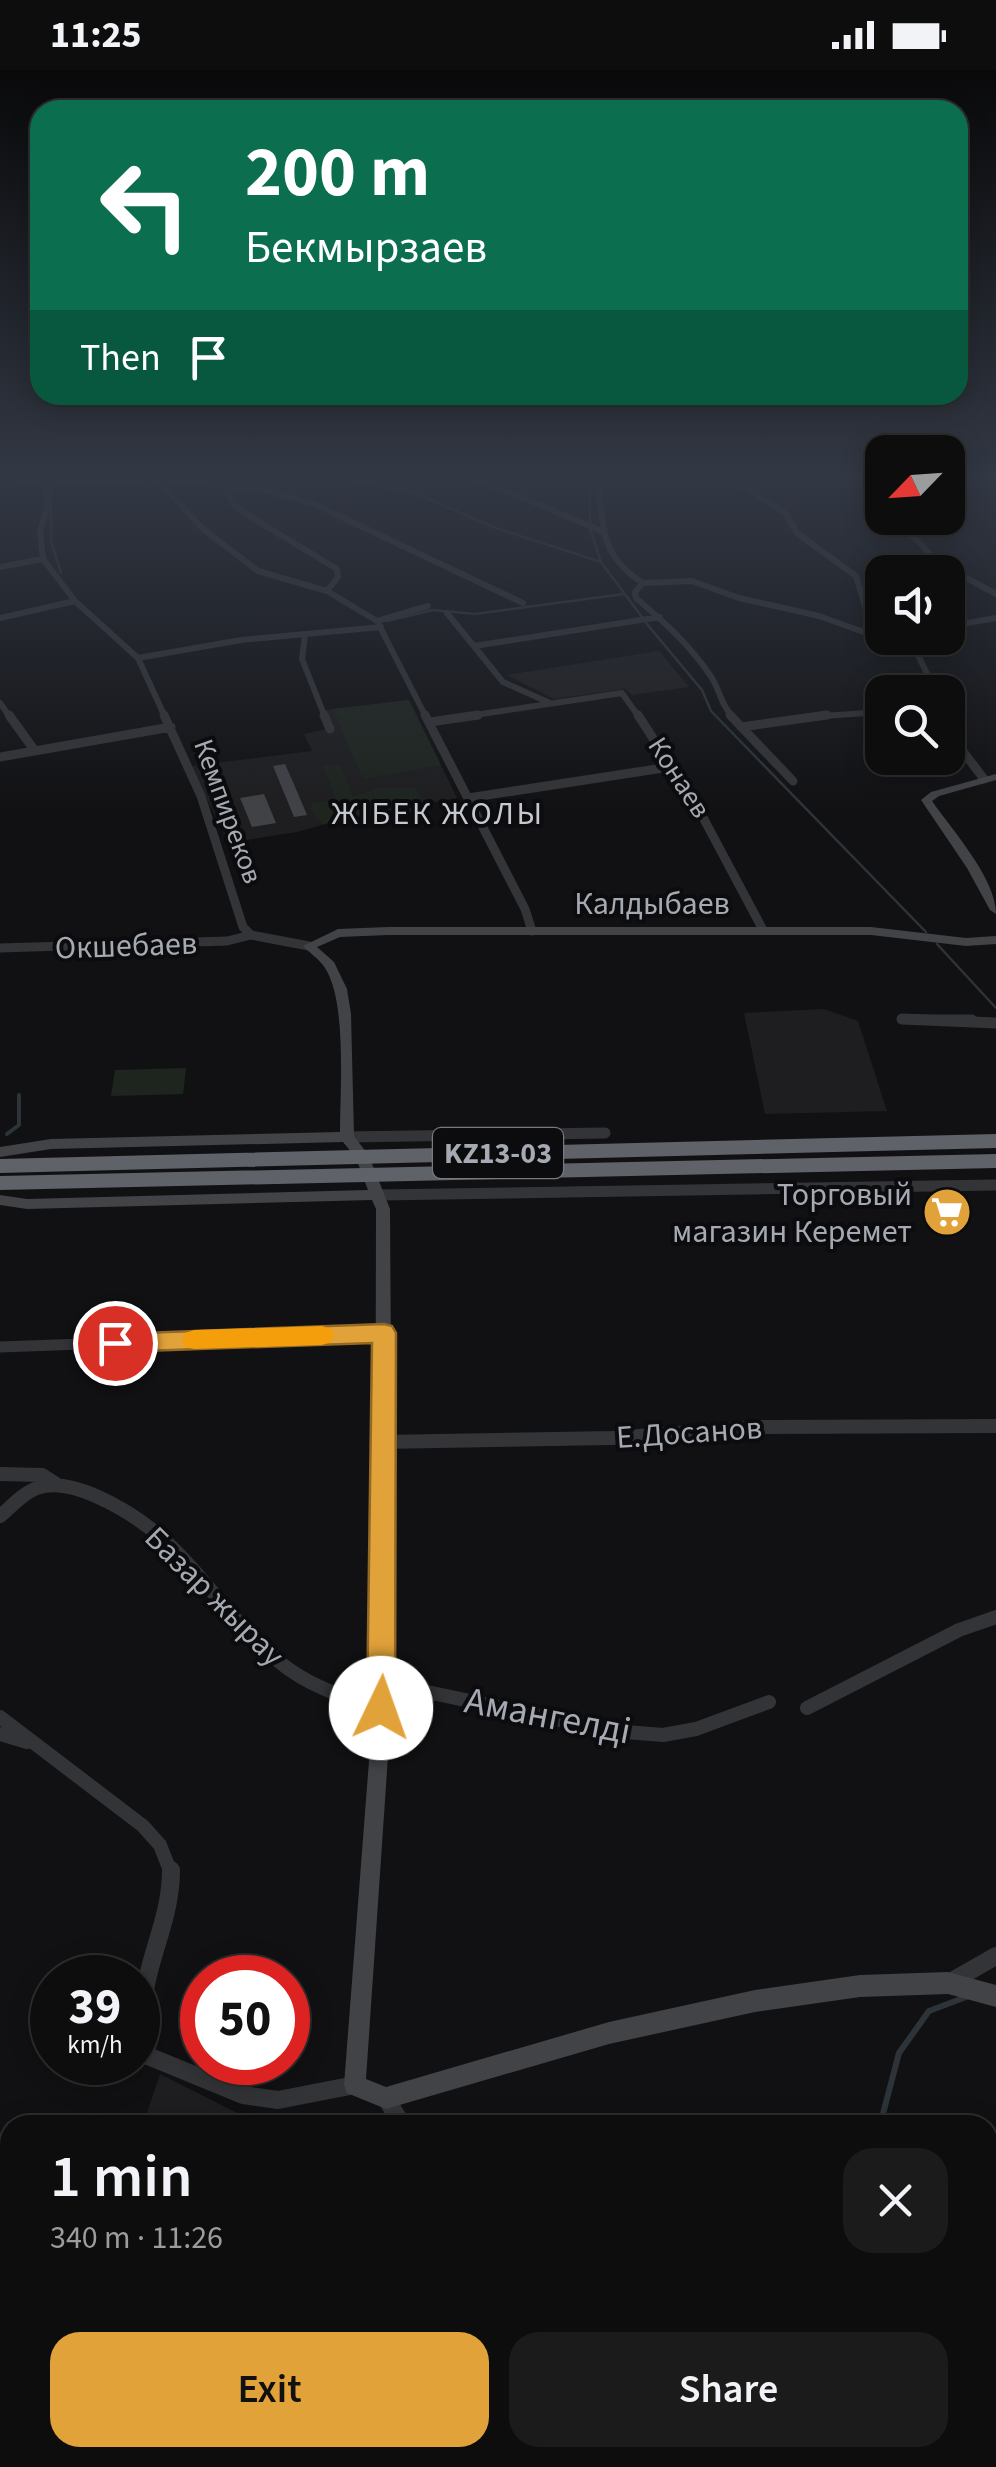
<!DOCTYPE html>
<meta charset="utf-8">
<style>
:root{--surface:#0d0d0e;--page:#1b1b1c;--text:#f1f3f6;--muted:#9a9c9e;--line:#2d2d2e;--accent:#e2a23a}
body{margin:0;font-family:"Source Sans 3",sans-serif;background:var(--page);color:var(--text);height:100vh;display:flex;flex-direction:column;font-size:38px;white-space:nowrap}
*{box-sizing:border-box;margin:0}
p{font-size:32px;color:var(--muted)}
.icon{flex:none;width:55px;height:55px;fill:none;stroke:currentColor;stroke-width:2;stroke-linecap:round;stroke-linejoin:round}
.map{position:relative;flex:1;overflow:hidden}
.side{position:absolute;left:0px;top:2045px;width:998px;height:352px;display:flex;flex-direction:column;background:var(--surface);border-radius:30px 30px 0 0;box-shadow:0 5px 25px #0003,0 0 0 2px var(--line)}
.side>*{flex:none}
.top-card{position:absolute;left:30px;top:30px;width:938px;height:305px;border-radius:30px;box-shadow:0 5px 25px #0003,0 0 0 2px var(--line);background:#0b6e4f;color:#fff;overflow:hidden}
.needle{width:65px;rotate:245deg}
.tools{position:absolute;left:865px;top:365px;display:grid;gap:20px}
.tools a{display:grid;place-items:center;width:100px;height:100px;border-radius:20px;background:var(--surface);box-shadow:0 5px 25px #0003,0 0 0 2px var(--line);font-size:50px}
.speed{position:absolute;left:30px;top:1885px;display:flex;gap:20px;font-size:50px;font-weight:700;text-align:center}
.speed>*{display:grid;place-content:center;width:130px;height:130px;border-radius:50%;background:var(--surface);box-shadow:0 5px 25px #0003,0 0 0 2px var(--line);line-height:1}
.speed small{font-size:25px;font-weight:400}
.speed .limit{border:15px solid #d22;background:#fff;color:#111}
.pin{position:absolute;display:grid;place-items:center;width:85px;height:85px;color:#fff;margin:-42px;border:5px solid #fff;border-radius:50%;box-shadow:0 2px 10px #0007}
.me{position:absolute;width:110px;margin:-55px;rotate:3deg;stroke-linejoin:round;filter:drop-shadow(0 0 8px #0008)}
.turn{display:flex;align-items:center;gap:35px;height:210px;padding:0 50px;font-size:45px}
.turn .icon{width:130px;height:130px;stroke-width:2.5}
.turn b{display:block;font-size:70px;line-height:85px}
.then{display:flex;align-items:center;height:95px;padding:0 50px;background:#0003;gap:20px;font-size:38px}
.round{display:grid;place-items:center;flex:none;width:105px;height:105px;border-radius:30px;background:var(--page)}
.overview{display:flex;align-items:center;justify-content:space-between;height:170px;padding:0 50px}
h1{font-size:60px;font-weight:600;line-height:75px}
.primary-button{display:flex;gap:20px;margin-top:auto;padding:20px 50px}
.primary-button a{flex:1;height:115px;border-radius:30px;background:var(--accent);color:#111;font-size:40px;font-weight:600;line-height:115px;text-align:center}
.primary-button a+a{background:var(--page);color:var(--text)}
.status{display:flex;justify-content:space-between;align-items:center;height:70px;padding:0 50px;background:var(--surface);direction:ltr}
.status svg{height:28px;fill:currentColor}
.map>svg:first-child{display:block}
.built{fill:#1e1e20}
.green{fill:#1e251f}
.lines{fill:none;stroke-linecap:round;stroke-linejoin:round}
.stream-far2{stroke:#2c343a;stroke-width:2.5}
.stream-far1{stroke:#2c343a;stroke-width:4}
.stream{stroke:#2c343a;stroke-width:6}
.building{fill:#404246}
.street-far4{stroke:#333437;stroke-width:6}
.street-far3{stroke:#333437;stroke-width:9}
.street-far2{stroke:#333437;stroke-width:11}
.street-far1{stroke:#333437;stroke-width:14}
.street{stroke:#333437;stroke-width:18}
.secondary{fill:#414347;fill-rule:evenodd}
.highway{fill:#5f6268;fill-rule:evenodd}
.route{fill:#e2a23a;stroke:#936926;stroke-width:2.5}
.slow{fill:#f59e0b}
.labels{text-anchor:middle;stroke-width:8;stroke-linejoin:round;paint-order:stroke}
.far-street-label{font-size:28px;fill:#a4a9b2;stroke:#0c0c0e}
.shield{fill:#0c0c0e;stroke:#767a81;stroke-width:2.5}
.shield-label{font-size:30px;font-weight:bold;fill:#a4a9b2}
.far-quarter-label{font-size:32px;letter-spacing:2.5px;fill:#c4c8cf;stroke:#0c0c0e}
.street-label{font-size:32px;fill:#a4a9b2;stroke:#0c0c0e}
.poi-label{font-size:32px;fill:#a4a9b2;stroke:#0c0c0e;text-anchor:end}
.near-street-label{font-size:38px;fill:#a4a9b2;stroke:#0c0c0e}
</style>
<div class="status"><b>11:25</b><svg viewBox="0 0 49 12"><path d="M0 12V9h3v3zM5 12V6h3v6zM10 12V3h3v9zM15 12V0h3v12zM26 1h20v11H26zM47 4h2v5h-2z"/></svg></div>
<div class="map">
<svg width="996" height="2397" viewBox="0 0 996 2397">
<rect width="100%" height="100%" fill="#111113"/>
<path class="built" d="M659 581 689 617 632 625 625 619 554 629 507 605Z
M409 630 457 728 343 749 297 762 228 773 191 696 312 681 304 664 332 658 325 640Z
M824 939 858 951 887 1041 765 1044 744 943Z
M160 2004 261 2055H143Z"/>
<path class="green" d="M409 630 441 695 363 709 333 639Z
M341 695 353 727 380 718H416L428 739 409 743 392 735 370 737 363 746 323 754 310 740 312 733 328 730 332 737 335 736 336 729 323 696Z
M186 998 183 1024 111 1026 115 1000Z
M0 2168 10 2171V2274L0 2292Z"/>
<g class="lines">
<path class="stream-far2" d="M334 405 415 423 493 457 601 492
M586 405 590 410V453
M51 413 75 410 154 414
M51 414V471L61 503
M590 459 601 492 642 547
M387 551 433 540 475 544 624 524
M646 553 702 620 711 641 926 862
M937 874 996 938"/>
<path class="stream-far1" d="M7 1064 19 1055V1025"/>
<path class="stream" d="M880 2055 899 1983 929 1941 966 1927
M988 2159 996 2158
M214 2397 219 2388
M480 2397 483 2388"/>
</g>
<path class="building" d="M285 694 293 712 307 745 294 747 273 696Z
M264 724 276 753 252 757 240 728Z"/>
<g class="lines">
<path class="street-far4" d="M12 405 19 410 43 412
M61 405 43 412 48 433 40 462 43 489 75 531 138 588 165 647
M140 405 268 421 314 434 523 533
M468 405 602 461
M595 405C607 450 593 481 643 513L635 522 636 528C664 552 689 574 710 605 720 619 720 634 733 647
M735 405 741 414 786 444 797 463 856 506 867 542 882 557
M868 405 882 429
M59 406 98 405
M157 410 202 458 258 501 327 521 377 551 426 647
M225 415 233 434 243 442 337 499 338 507 327 521
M895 448 939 493 996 524
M0 497 43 489
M643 513 692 511 739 528 819 546 917 581
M447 543 503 612 550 633
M0 548 75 531
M377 551 428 536
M305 565 302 589 325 647
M474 576 660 547
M913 576 944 571 962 554 996 548
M914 577 936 622
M138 588 241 570 381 557
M0 633 10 647
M461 647 622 623 639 647
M807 647 882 642"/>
<path class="street-far3" d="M9 645 35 681
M164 645 201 726 243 857 251 865 309 876
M324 645 330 659
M425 645 525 839 532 861
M638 645 698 738 763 860
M730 645 793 711
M948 647 958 675 984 709
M430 652 478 645
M741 657 827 645
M0 687 171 657
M468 728 676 696
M0 878 227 871 251 865
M902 949H972"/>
<path class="street-far2" d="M902 949 996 953
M347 1067 605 1063
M379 1125 996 1115
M0 1277 384 1263"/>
<path class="street-far1" d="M382 1372 612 1368 760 1357 996 1356
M0 1404 42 1405 56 1414
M0 1446C11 1437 23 1423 37 1418 56 1411 78 1418 96 1426 188 1467 208 1532 277 1590 307 1616 343 1627 381 1638
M384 1613 613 1661 663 1665 696 1659 769 1632
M807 1638 959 1560 996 1547
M0 1647 143 1756 160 1775 171 1803
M0 1664 27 1672"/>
<path class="street" d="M171 1800C171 1867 127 1915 148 1986L243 2025 278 2030 355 2015
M952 1911 996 1886
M386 2028 402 2055
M376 2388 391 2397
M628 2388 635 2397
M734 2388 746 2397
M461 2397 464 2388"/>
<path class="secondary" d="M996 704V710L939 726 932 731C952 760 996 808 996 844L990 840 967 798 921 730 931 722Z
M388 857H871L966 868 996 866V874L966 876 871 865H388L340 867 317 877 334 892 347 919 351 944 354 1066 369 1086 390 1139 393 1613 366 2009 386 2017 609 1952 755 1920 860 1905 948 1902 996 1915V1937L948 1924 860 1927 755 1942 609 1974 386 2039 347 2023 344 2015 375 1613 376 1139 372 1130 27 1139 0 1135V1125L27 1129 368 1120 356 1088 343 1072 51 1079 0 1087V1077L51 1069 340 1062C340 1021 347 931 325 898 320 890 310 883 303 876L338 859Z"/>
<path class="highway" d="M996 1064V1078L0 1103V1089Z
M996 1084V1098L0 1120V1106Z"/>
</g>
<linearGradient id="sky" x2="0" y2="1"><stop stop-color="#09090a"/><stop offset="0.55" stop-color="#323844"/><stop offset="1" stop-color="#323844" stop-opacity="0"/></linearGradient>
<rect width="996" height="741" fill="url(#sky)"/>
<path class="route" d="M384 1254 392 1256 396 1263 395 1638 391 1648 381 1652 371 1648 367 1638 372 1273 115 1282 107 1280 103 1273 107 1266 115 1264Z"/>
<path class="slow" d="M322 1256 331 1259 334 1265 331 1272 322 1275 194 1279 185 1277 182 1270 185 1263 194 1260Z"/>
<defs>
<g id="supermarket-disc" transform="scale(2.5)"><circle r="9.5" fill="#e2a23a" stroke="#0c0c0e"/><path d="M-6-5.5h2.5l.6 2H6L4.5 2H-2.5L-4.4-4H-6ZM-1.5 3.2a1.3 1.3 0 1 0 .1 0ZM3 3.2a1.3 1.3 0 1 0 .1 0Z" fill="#fff"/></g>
</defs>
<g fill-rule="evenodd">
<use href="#supermarket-disc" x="947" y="1142"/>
</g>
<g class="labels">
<g class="far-street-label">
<text transform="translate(680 707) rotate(57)" y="10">Конаев</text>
<text transform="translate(229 741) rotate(70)" y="10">Кемпиреков</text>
</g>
<rect class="shield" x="433" y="1058" width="130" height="50" rx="8"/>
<g class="shield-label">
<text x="498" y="1093">KZ13-03</text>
</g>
<g class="far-quarter-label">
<text x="438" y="754">ЖІБЕК ЖОЛЫ</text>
</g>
<g class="street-label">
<text x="652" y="844">Калдыбаев</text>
<text transform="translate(126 875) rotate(-2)" y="11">Окшебаев</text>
<text transform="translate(689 1362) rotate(-4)" y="11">Е.Досанов</text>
<text transform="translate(215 1526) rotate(45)" y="11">Базар жырау</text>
</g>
<g class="poi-label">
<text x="912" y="1135">Торговый<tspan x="912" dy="37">магазин Керемет</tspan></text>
</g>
<g class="near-street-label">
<text transform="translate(548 1645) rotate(11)" y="13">Амангелді</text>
</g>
</g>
</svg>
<div class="tools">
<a><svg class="needle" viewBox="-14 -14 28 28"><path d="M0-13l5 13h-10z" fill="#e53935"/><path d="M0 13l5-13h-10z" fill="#9a9c9e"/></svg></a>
<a><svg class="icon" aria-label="sound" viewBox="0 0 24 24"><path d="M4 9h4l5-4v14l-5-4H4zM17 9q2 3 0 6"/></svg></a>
<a><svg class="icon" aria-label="search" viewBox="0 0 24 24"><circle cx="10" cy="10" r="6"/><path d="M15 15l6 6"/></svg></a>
</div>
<div class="speed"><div>39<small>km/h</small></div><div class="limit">50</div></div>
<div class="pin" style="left:115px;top:1273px;background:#d93025"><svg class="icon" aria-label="arrive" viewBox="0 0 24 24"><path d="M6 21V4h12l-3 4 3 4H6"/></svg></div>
<svg class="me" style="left:381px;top:1638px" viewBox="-20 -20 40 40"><circle r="19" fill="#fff"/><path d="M0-13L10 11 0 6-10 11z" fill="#e2a23a"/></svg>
<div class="top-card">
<div class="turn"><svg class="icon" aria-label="left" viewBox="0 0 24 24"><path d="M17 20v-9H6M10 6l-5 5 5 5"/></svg><div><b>200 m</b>Бекмырзаев</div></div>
<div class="then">Then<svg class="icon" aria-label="arrive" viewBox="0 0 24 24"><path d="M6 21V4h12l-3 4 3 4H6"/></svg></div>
</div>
<section class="side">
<div class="overview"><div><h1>1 min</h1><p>340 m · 11:26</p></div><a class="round"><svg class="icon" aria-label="close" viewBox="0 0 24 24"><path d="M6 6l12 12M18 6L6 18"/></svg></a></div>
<div class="primary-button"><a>Exit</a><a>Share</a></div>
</section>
</div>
